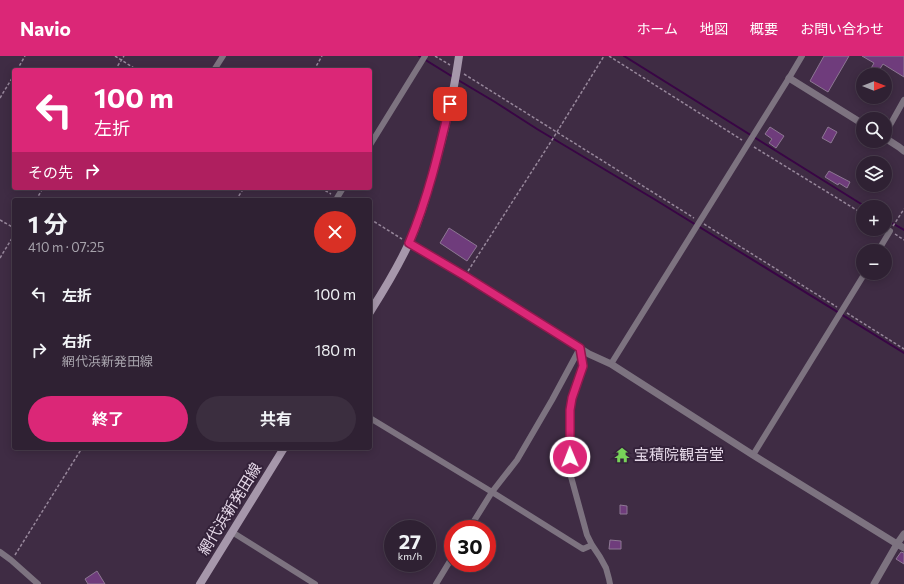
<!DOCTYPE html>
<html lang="ja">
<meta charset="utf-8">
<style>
:root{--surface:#2f2133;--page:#3b2e3f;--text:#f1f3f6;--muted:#a7a3ac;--line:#4a3e4e;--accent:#db2777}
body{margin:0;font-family:Commissioner,"Noto Sans JP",sans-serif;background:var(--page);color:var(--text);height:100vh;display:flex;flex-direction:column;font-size:15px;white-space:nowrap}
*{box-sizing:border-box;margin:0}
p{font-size:13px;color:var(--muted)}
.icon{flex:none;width:22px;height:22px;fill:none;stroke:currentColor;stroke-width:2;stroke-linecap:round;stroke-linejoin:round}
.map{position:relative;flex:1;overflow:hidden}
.panel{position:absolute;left:12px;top:142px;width:360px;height:252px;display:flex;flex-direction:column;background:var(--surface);border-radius:4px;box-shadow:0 2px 10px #0003,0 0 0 1px var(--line)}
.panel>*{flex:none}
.guide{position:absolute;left:12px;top:12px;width:360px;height:122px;border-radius:4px;box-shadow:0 2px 10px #0003,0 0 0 1px var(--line);background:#db2777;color:#fff;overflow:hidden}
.needle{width:26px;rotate:90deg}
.buttons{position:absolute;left:856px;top:12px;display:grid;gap:8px}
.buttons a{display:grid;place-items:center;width:36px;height:36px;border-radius:50%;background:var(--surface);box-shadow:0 2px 10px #0003,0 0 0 1px var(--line);font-size:20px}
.speed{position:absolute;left:384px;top:464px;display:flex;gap:8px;font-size:20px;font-weight:700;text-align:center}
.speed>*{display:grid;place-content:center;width:52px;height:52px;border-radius:50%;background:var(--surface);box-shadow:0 2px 10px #0003,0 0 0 1px var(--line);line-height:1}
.speed small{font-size:10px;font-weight:400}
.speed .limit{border:6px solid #d22;background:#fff;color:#111}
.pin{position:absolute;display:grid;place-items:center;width:34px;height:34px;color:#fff;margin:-17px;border-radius:8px;box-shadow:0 2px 6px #0006}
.me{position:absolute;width:44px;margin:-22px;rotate:359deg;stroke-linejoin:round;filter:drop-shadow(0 0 3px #0008)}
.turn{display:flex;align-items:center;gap:14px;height:84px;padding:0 16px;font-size:18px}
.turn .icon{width:52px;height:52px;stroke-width:2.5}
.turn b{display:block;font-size:28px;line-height:34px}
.then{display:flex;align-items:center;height:38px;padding:0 16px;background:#0003;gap:8px;font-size:15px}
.round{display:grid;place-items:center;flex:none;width:42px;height:42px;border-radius:21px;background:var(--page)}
.headline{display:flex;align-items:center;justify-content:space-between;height:68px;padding:0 16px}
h1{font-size:24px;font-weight:700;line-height:30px}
.primary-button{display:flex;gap:8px;margin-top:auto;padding:8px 16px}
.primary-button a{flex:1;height:46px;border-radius:24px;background:var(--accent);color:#fff;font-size:16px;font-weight:700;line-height:46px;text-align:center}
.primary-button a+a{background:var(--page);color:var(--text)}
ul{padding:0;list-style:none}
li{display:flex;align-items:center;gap:12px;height:56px;padding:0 16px}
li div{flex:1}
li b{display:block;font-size:15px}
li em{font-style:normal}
header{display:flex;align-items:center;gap:24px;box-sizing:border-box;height:56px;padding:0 20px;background:var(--accent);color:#fff}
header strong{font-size:19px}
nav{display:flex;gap:22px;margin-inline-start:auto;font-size:14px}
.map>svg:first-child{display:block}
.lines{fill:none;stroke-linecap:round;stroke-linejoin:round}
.stream{stroke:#390545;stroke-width:2}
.building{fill:#6f3c7c;stroke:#8d7793}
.path{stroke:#97879b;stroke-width:1.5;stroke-dasharray:3 2;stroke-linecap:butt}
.minor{stroke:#7d7380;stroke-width:6}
.tertiary{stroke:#7d7380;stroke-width:7}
.secondary{stroke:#a697ab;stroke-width:8}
.route-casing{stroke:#8e194d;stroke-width:10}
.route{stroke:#db2777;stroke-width:7}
.labels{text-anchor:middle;stroke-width:4;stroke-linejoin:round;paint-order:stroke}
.poi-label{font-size:15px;fill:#e6d9e9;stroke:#34223a;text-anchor:start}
.street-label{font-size:15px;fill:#e6d9e9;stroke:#34223a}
</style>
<header>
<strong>Navio</strong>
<nav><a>ホーム</a><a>地図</a><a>概要</a><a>お問い合わせ</a></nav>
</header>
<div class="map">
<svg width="904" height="528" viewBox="0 0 904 528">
<rect width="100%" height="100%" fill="#3f2c44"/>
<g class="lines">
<path class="stream" d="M419 0 453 21
M624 0 866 151
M458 24 495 46 537 73 654 143 904 297
M885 163 904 174"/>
</g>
<path class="building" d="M824 0H849L828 36 810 25Z
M862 0H904V21L883 8 876 19H874L869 16 874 7Z
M770 71 784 80 776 92 769 87 772 83 765 78Z
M828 71 837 76 831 87 822 82Z
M829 115 850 126 847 132 839 127 838 129 825 121Z
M449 172 477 190 467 205 440 187Z
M620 449 627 450V458H620Z
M610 484 621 485V493H609Z
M901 496 904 497V508L896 503Z
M97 515 105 528H88L85 523Z"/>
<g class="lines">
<path class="path" d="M115 0 137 14
M435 0 450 9
M609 0 742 84
M17 14 25 0
M115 14 124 0
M314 14 322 0
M464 18 694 162
M0 42 14 19
M754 91 863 158
M321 132 331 138
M36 144 43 132
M236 144 244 132
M370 163 402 183
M0 164 14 172
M704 168 837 251
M893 170 904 153
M895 178 904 184
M0 202 14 179
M468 215 552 84 604 0
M847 257 904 293
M15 499 82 392"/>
<path class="minor" d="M214 14 223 0
M885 78 904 44
M370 89 425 0
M337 142 343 132
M878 195 890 175
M580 292 583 309 572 342 570 354V417L587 479 592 489 600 501 606 512 609 523 610 528
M611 308 789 22 802 0
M370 362 492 436 583 493 592 489
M753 399 865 217
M469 473 492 436 517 404 552 344 580 292
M232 476 315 528
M0 496 11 504 38 528
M436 528 453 500"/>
<path class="tertiary" d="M789 22 863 68
M885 82 899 91 904 95
M409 187 465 220 589 298 611 308 753 399 897 488 904 478
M874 528 897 488 904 492"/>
<path class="secondary" d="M370 256C384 234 398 211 409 187 419 167 425 145 431 124 443 83 453 42 459 0
M200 528 284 392"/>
</g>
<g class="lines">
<g class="route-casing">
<path id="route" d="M450 48C439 95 428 142 409 187L465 220 580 292 583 310 572 342 570 354V401"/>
</g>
<use href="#route" class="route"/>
</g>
<defs>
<g id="temple-bare" transform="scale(1.2)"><path d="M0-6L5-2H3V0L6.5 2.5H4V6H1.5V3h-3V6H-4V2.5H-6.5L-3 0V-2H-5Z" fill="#77d259" stroke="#34223a" stroke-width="2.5" paint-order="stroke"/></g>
</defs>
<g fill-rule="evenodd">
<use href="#temple-bare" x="622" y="399"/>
</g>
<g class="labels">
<g class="poi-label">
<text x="634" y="404">宝積院観音堂</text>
</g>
<g class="street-label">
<text transform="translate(230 453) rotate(-58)" y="5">網代浜新発田線</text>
</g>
</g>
</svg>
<div class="buttons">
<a><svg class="needle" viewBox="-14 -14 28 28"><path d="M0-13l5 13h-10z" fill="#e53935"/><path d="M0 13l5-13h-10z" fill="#a7a3ac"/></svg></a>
<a><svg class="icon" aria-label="search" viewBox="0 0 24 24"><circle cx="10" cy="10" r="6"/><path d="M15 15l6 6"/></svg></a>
<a><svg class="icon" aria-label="layers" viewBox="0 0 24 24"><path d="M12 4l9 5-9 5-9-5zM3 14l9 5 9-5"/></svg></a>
<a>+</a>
<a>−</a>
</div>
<div class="speed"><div>27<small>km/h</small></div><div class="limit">30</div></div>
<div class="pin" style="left:450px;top:48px;background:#d93025"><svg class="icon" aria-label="arrive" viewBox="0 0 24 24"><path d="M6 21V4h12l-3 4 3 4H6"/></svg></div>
<svg class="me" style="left:570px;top:401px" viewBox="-20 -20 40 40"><circle r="17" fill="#db2777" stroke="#fff" stroke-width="3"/><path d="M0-11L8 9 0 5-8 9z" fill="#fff"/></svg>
<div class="guide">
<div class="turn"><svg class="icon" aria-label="left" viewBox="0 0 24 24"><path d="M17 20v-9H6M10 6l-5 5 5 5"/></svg><div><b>100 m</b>左折</div></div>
<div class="then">その先<svg class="icon" aria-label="right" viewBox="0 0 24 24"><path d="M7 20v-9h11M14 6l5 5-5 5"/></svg></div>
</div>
<section class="panel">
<div class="headline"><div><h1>1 分</h1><p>410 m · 07:25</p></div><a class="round" style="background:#d93025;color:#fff"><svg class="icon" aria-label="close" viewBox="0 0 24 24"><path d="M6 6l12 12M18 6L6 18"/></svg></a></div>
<ul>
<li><svg class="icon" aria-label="left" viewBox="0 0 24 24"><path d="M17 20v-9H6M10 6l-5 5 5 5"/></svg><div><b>左折</b></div><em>100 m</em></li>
<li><svg class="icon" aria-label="right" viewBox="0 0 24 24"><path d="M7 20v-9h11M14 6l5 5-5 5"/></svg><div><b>右折</b><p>網代浜新発田線</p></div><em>180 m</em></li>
</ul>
<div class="primary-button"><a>終了</a><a>共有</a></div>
</section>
</div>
